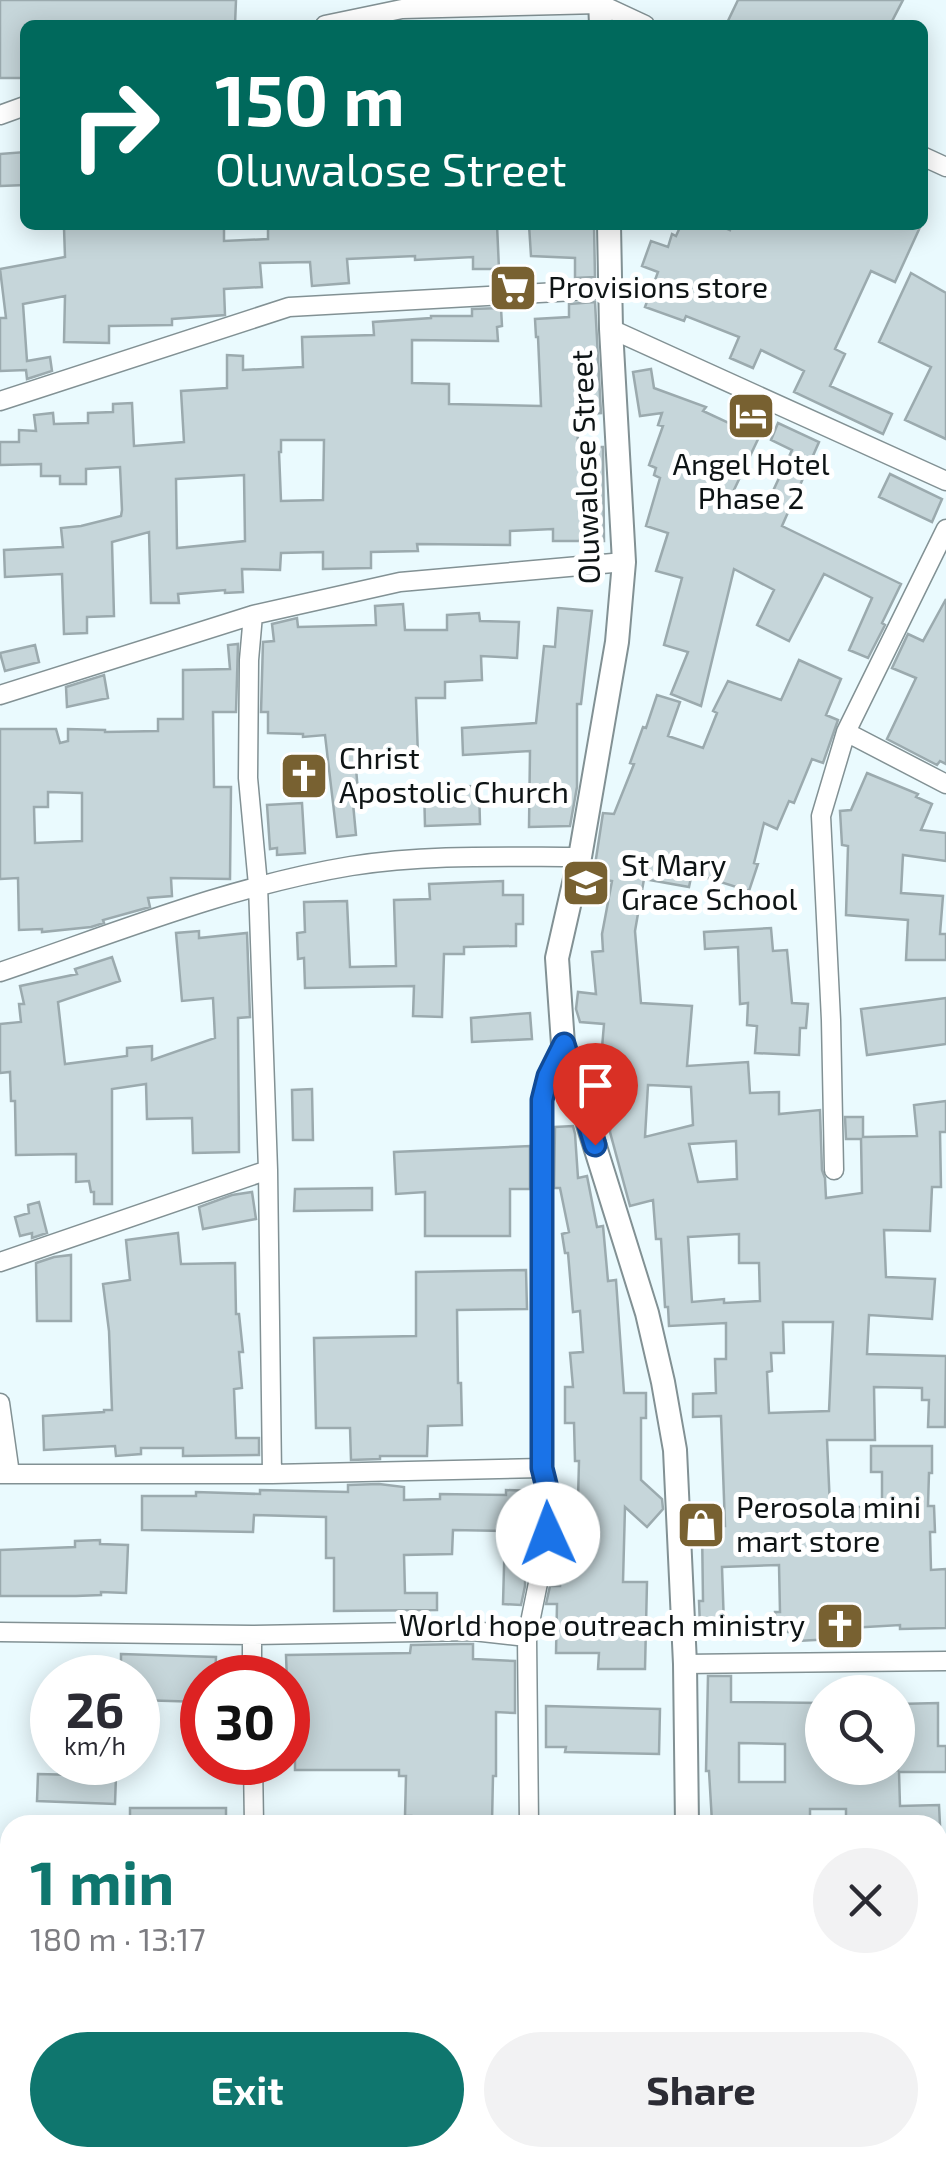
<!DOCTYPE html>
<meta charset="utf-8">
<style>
:root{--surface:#fff;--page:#f2f2f3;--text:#2b2b33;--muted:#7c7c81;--accent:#0f766e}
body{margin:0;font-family:"Exo 2",sans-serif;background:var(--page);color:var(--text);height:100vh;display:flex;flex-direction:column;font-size:38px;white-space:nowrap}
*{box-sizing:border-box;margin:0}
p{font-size:32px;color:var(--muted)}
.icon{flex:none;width:55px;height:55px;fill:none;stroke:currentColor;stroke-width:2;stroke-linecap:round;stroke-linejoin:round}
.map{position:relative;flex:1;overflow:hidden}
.side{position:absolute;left:0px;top:1815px;width:948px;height:352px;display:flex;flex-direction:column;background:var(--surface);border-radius:30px 30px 0 0;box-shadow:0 5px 25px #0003}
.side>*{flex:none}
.banner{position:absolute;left:20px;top:20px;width:908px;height:210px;border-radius:15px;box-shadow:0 5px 25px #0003;background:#00695c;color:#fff;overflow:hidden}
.buttons{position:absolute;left:805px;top:1675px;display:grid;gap:20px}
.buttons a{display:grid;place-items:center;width:110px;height:110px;border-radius:50%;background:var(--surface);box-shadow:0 5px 25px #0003;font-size:50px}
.speed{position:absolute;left:30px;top:1655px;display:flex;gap:20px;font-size:50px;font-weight:700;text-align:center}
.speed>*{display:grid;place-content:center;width:130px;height:130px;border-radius:50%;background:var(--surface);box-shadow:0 5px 25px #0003;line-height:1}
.speed small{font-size:25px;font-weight:400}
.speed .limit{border:15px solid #d22;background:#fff;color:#111}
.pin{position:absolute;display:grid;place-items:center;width:85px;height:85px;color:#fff;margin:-102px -42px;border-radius:50% 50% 50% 0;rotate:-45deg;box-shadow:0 0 10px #0007}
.pin .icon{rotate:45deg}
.me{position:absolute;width:110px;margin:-55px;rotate:358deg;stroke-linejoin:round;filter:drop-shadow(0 0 8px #0008)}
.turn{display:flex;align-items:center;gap:35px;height:210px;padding:0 30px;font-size:45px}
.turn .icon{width:130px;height:130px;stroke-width:2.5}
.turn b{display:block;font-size:70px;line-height:85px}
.round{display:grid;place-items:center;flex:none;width:105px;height:105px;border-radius:52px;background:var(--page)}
.headline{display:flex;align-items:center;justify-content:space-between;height:170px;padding:0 30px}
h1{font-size:60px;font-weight:700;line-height:75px;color:var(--accent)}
.cta{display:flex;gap:20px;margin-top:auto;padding:20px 30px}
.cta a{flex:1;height:115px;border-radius:60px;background:var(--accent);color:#fff;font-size:40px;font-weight:700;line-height:115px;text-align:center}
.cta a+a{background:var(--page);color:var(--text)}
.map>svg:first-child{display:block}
.building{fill:#c6d6da;stroke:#9baaae;stroke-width:2.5;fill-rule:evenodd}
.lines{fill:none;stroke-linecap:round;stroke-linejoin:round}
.minor-casing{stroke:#829194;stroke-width:21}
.tertiary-casing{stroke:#829194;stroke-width:26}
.minor{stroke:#fff;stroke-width:18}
.tertiary{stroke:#fff;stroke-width:22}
.route-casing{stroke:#114b97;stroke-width:25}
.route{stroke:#1a73e8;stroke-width:18}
.labels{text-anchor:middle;stroke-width:10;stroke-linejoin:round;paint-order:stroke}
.poi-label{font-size:30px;fill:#0e1415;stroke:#fff;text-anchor:start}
.street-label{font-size:30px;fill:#0e1415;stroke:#fff}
</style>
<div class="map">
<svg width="946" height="2167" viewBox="0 0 946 2167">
<rect width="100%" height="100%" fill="#eafafe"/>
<path class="building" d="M0 0H236L235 25H25V78H0Z
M738 0H903L890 25H726Z
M25 152V185L0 186V154Z
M142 225H224V241L268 239V225H497L499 269H473V257L415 260V256L347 259 349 283 312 286 310 262 260 263 262 287 224 289 225 315 172 319V325L109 326V343L64 342 65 296 23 304 27 361 50 357 52 371 27 379 26 370 0 371V318H6L0 269 65 257 64 228Z
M529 225H594L595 277 575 278V258L531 256Z
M681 225H718L730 230 732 225H921L895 282 871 271 835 349 845 354 830 386 892 414 883 434 794 392 804 371 761 350 753 368 730 358 739 337 686 316 684 321 645 307 658 272 642 266 651 241 668 247 672 234 676 236Z
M911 273 946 293V439L905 420 931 367 879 342Z
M595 302 601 413 577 415 578 447H603L604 541H553V529L510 531V545L417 544 418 551 371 552V568L323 569V552L281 553 280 570 242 569 243 592 225 593V590L178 594 179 603H151L149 532 112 542 114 616 87 617V633L64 634 62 574 5 577 4 550 63 547 61 528 81 526 121 516 122 510 120 467 86 469V484H60V476H41V464L0 465V442H19V430L36 431 34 415 53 413 54 424 88 423V413L113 412V404L132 403 134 446 184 442 181 391 227 388V355L243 356V370L303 367 302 337 374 335 373 322 431 318V316H472V309L501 308 502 326 497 327 498 341 412 340V383L449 384V404L541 406 538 337H536L535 319 569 317V304ZM281 440H324L323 500 281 501 279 452H281ZM244 475 245 541 177 548 176 479Z
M651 369 654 388 706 407 703 411 759 437 734 490 766 506 792 450 771 440 778 423 819 442 782 526 901 584 882 623 885 625 868 658 849 650 872 598 824 574 789 641 757 625 774 590 734 569 701 706 671 694 688 652 664 645 682 578 656 571 668 533 646 526 660 478 654 475 656 468 649 465 663 426 658 425 662 413 640 416 633 372Z
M890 474 942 499 932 522 879 497Z
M946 599V764L940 761 937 765 887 739 916 678 892 668 908 634 923 641Z
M403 604 405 630H447V615L479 613 480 621 519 622 517 658 481 656 482 680 445 682V698H416L418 757 360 760 361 768H356L358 792 352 793 356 835 337 837 325 735 303 737V734L268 733V712H261L263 642 274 641 272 624 297 618 298 627 376 625 375 606Z
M558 608 592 611 581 704H577V787L570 826 529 827 530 751 463 755 462 728 536 723 544 646 555 647Z
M238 644 236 712H213L214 787H231L230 879 171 878 172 896 148 898 150 907 103 920 104 923 91 927 42 932V929L19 930 18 878 0 879V729H56L60 743 68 741V729L105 730V732L158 731V719H183V670L230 669 228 645ZM48 792 82 793V841L35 843 34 807H48Z
M35 645 39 662 5 671 0 653Z
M799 660 841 679 826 715 838 720 823 763 812 759 794 803 789 801 777 829 764 823 754 863 758 864 749 891 692 873 689 887 644 879 635 931 641 1003 692 1006 687 1066 748 1062 750 1093 779 1092V1114L820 1110 822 1170 825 1178 826 1198 862 1193 861 1139H846L845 1117H863V1137L917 1136 914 1105 946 1101V1132H940L941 1187H932L930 1231 884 1230 886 1277 935 1279 932 1319 869 1315 867 1354 946 1356 945 1427H928L929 1400H922V1388L874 1387 875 1440H827L830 1507H882V1472H871V1446H932V1473H929L928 1506H934L935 1532H930L931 1570 946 1569V1628L900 1629V1625L832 1629V1639L798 1641V1632H776L775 1612H780L779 1565 722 1567 724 1626 700 1627 699 1601H703L702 1526H725L721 1416 693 1417V1394L716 1393 715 1359H726V1323L669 1326 668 1307H665L661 1239H656L653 1200 630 1206 610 1132 613 1083H609L611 1049 602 1048 604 1024 580 1022 576 1009 578 992 596 994 592 952 603 951 602 934 612 881 593 878 603 813 614 814 634 764 630 763 643 727 646 728 657 695 680 702 668 736 703 748 717 713 713 711 728 681 781 700ZM648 1085 691 1087 693 1125 645 1137ZM736 1141 737 1179 698 1182 689 1144ZM739 1234V1263H759L760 1301 724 1303V1299L692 1302 688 1237ZM783 1322H833L829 1411 769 1413 767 1372 772 1371 771 1353H784Z
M104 675 108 698 67 707 66 687Z
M867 773 918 794 916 797 932 804 921 830 946 833V861L903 855 901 893 943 896 940 934H946V960H906L908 920 846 915 848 846 842 845 840 811 851 810Z
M479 786 480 824 425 826 424 787Z
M302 803 305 853 277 855V848L270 849 267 805Z
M503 881V895H523V924H516V946L464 947V954H444L442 1017 413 1016 414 986 305 988 304 958 298 959 297 933 305 932 304 902 347 901 350 967 396 966 394 900 430 899 429 884Z
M771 928 773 951 787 950 792 1003 808 1004 806 1028H800L799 1055 755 1053 757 1026 747 1025 748 1003 740 1004 738 947 705 949 704 932Z
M199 931V938L247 933 250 1017 238 1018 239 1152 193 1153 192 1118 147 1119 146 1084 112 1089V1204H94V1192H91L89 1181 76 1182V1154L16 1155 15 1101H11L10 1072 0 1073V1024L21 1022 19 1004H24L20 986 77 974 75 969 112 957 120 981 58 1002 65 1064 127 1056V1048L152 1046V1060L215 1038 213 998 182 1001 176 933Z
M946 998V1044L867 1055 861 1009Z
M530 1013 532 1039 472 1042 471 1018Z
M312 1089 313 1140H293L292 1090Z
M573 1126 575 1134 578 1178 587 1176 597 1227 603 1226 608 1281 616 1280 624 1393H646V1418H641V1480L662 1499 663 1509 647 1527 625 1507 623 1582H647L645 1669H598L599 1653H556L557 1604H546L550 1586H560V1541L575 1542 576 1500H578L579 1461H575L574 1423H565V1387H573L570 1353 583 1352 580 1311 573 1312 568 1253H565L562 1234 569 1232 560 1188H554L555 1127Z
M530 1146V1189H510V1236H425V1192L396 1194 394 1152Z
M372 1188V1210L294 1211 295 1189Z
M252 1192 256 1219 203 1229 199 1207 232 1195Z
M39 1202 47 1233 32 1238V1233L20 1236 15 1217 29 1213 28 1205Z
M178 1233 181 1264 235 1263 236 1314H239L243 1352H239L242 1388 234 1389 236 1438H259V1455L183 1456V1448H141V1454L116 1456 115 1446 44 1450 43 1416 104 1412V1410H112L109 1331 103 1284 130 1280 126 1240Z
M71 1255V1321H37L36 1263 54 1257Z
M526 1270 527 1309 457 1310 458 1383H461L462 1425 428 1426 427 1456H380V1459L351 1460 350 1428H316L314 1338 416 1336V1272Z
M379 1484 404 1487V1500L440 1499V1494L506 1495V1490L532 1491 531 1514H526L525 1586 521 1605 503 1604 505 1531 453 1530 452 1554 404 1555 405 1593H437V1610L334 1611V1558H326V1517L254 1515 253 1532 142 1530V1496H196V1492L260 1494V1490L348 1492V1485Z
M100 1540V1544L128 1545 126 1593 101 1592V1595L76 1596H0V1550L75 1547V1541Z
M461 1644H473V1659L515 1661V1713L496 1712V1776H493L492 1822 410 1821 411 1816H405L406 1776H399V1770H295V1710L288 1709 286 1655 410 1653 411 1645Z
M121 1654 216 1657 215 1678H202V1702L138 1700V1678H121Z
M708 1676H731V1702L822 1703V1768H855V1771L898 1770V1704L938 1703V1746H946V1772H899L900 1806 939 1805 940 1825H846V1809H810V1825H731V1821L712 1822 709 1771H706ZM739 1743 785 1744V1782H739Z
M546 1706 660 1709 659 1754 565 1752 566 1747H546Z
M38 1774 116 1776 115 1804 37 1801Z
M130 1808H226V1825H130Z"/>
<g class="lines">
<g class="minor-casing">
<path id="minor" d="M325 25 402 9 600 4 645 25
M0 115 25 106
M922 156 946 167
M611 329 946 481
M0 401 289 307 611 289
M253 615 249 660 248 778 258 885 268 1170 272 1474
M0 695 253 615 400 582 624 562
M846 732 946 784
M0 972C115 933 230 886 351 866 427 854 503 857 580 857
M834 1170 831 1020 821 816 846 732 946 529
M0 1262 268 1170
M0 1403 10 1474
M0 1474H272L542 1468
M0 1632 252 1635 473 1631 527 1637
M252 1635V1678
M685 1664 946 1661
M253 1762 254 1825
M529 1825 527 1637 548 1534 549 1496 542 1468V1100L548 1075 563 1044
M200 2167 523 2160"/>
</g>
<g class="tertiary-casing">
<path id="tertiary" d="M600 0 601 25
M609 225 611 329 624 562 617 642 580 857 557 958 563 1044 647 1313 663 1382 675 1450 685 1664 687 1825
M692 2158V2167"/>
</g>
<use href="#minor" class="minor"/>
<use href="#tertiary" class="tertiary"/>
</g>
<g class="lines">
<g class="route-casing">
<path id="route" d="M548 1534 549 1496 542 1468V1100L548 1076 564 1044 595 1145"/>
</g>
<use href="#route" class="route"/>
</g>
<defs>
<g id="supermarket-square" transform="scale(2.5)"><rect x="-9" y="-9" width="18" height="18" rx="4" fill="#786131" stroke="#fff"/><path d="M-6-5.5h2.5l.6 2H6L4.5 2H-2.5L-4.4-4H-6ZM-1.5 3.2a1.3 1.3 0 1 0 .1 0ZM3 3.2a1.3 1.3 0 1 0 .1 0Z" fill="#fff"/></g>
<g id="hotel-square" transform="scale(2.5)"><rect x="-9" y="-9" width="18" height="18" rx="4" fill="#786131" stroke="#fff"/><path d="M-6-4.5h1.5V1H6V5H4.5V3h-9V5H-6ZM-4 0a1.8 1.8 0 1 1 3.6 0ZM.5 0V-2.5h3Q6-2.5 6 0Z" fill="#fff"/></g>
<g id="church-square" transform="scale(2.5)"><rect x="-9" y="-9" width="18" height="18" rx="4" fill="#786131" stroke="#fff"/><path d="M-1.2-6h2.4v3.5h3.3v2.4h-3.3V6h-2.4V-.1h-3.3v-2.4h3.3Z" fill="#fff"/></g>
<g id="school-square" transform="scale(2.5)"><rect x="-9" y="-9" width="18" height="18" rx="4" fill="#786131" stroke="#fff"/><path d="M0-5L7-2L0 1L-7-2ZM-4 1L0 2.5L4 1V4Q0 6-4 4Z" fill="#fff"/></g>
<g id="shop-square" transform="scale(2.5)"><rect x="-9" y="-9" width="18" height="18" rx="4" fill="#786131" stroke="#fff"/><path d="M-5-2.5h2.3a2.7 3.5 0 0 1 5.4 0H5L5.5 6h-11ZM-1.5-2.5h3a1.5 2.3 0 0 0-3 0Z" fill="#fff"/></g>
</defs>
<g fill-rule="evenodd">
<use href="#supermarket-square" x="513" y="288"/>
<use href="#hotel-square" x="751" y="416"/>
<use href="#church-square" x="304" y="776"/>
<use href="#school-square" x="586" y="883"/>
<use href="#shop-square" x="701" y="1525"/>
<use href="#church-square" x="840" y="1626"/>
</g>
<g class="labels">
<g class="poi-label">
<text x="548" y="298">Provisions store</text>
<text x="751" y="475" text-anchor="middle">Angel Hotel<tspan x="751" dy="34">Phase 2</tspan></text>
<text x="339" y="769">Christ<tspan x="339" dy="34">Apostolic Church</tspan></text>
<text x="621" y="876">St Mary<tspan x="621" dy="34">Grace School</tspan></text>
<text x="736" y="1518">Perosola mini<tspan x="736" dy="34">mart store</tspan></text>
<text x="805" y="1636" text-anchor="end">World hope outreach ministry</text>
</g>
<g class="street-label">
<text transform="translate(586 467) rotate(-92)" y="10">Oluwalose Street</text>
</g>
</g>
</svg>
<div class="buttons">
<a><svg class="icon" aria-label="search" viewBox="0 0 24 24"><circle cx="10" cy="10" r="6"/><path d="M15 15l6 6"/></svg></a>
</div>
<div class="speed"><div>26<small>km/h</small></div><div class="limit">30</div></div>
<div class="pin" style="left:595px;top:1145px;background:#d93025"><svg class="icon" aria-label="arrive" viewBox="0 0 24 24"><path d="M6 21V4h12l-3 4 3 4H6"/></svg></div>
<svg class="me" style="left:548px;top:1534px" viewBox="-20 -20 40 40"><circle r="19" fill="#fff"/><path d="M0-13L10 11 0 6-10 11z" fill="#1a73e8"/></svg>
<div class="banner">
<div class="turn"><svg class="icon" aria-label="right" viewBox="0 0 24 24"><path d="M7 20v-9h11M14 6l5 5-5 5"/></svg><div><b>150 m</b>Oluwalose Street</div></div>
</div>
<section class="side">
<div class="headline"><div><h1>1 min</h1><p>180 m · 13:17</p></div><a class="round"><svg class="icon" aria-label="close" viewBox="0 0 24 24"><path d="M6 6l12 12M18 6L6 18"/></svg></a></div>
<div class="cta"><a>Exit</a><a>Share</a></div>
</section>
</div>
